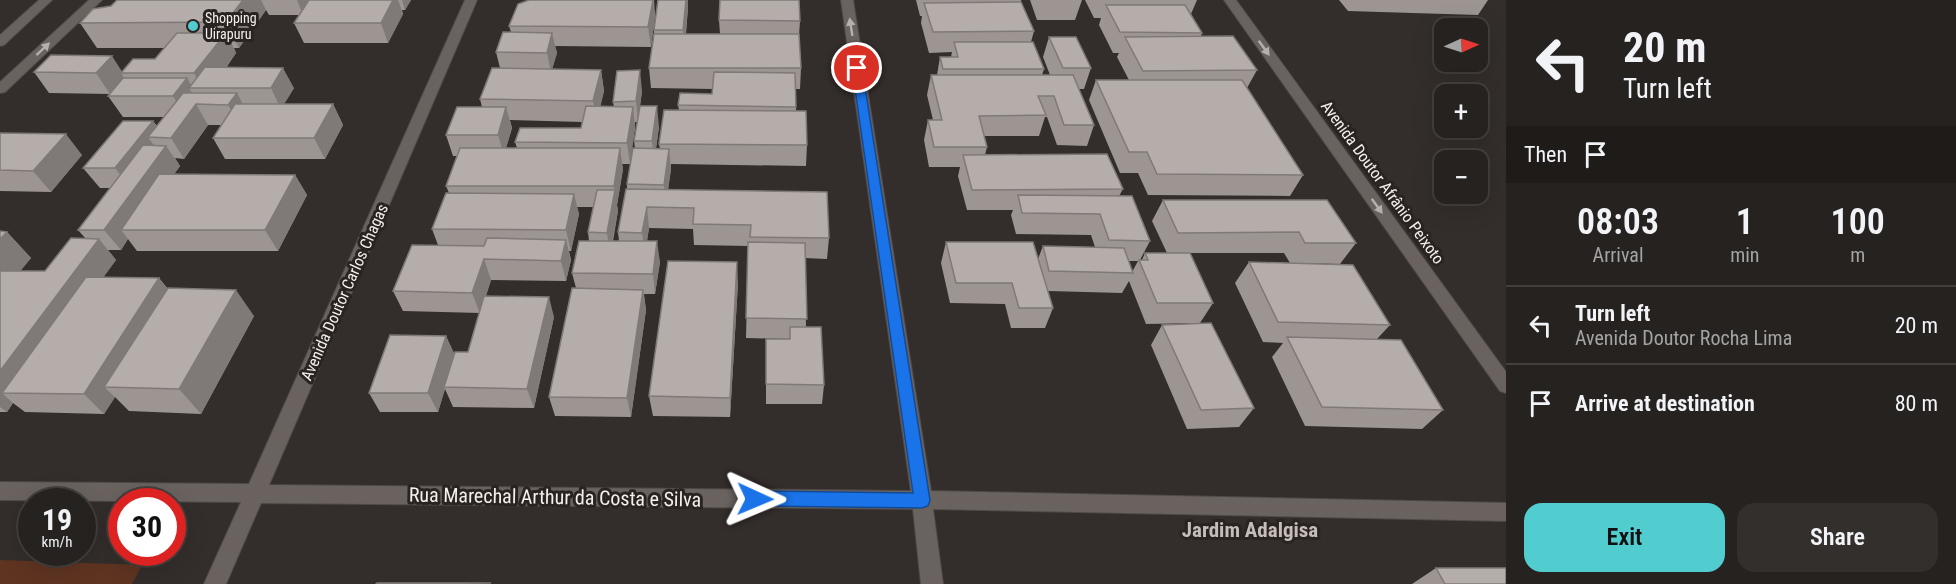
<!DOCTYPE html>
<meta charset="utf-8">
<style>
:root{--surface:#262220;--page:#322f2d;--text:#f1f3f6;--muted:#a4a4a5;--line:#423f3e;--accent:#52cdcf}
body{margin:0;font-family:"Roboto Condensed",sans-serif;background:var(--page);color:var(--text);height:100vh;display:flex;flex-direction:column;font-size:22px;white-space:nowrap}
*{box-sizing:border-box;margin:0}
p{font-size:20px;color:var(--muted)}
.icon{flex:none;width:33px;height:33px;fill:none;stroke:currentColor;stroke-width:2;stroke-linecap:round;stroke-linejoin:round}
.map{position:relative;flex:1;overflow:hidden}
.drawer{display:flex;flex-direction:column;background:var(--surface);width:450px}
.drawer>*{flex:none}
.guide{background:#262220;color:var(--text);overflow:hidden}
.needle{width:39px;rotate:87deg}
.tools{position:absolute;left:1434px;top:18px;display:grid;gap:12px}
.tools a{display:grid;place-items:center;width:54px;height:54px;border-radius:12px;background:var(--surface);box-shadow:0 6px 24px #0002,0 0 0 2px var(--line);font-size:30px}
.speed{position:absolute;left:18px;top:488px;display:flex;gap:12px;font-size:30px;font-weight:700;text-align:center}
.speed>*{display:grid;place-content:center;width:78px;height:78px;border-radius:50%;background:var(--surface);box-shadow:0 6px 24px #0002,0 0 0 2px var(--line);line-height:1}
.speed small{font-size:15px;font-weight:400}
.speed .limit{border:9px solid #d22;background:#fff;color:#111}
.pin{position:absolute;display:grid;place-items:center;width:51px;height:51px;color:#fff;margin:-26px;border:3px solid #fff;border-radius:50%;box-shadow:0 2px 6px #0007}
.me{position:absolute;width:66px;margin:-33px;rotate:91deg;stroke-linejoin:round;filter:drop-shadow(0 0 4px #0008)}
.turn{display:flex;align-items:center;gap:21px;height:126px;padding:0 18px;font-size:27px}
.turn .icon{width:78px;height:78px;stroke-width:2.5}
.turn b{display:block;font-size:42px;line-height:51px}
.then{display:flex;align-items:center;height:57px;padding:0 18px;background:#0003;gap:12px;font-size:22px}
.eta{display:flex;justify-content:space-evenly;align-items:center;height:102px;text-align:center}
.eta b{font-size:36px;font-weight:600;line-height:42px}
.action{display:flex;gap:12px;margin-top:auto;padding:12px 18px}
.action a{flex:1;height:69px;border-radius:18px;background:var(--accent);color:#111;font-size:24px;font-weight:600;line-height:69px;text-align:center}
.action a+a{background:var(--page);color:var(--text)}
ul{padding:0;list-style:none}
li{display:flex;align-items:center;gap:18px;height:78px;padding:0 18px;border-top:2px solid var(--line)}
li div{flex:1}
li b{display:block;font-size:22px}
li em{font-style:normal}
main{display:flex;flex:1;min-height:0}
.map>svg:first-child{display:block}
.green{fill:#5f3421}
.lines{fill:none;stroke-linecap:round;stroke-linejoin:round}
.minor-casing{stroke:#4f4a48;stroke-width:2}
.tertiary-casing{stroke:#4f4a48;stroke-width:2}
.minor{fill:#69625f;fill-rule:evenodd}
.tertiary{fill:#69625f;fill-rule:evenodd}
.wall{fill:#9c9592;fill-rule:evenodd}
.shaded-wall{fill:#7f7977}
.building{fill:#b5adaa;stroke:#7f7977;stroke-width:1.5}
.oneway{fill:#b5b0ae}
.route{fill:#1a73e8;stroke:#114b97;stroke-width:1.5}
.poi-dot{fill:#52cdcf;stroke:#292321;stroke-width:2}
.labels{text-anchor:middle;stroke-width:6;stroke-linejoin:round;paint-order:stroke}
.far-poi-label{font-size:14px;fill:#f4f0ee;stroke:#292321;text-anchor:start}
.street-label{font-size:16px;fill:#f4f0ee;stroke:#292321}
.near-street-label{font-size:20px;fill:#f4f0ee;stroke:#292321}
.near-neighbourhood-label{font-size:21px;font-weight:bold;fill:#c5bdba;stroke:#292321}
</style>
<main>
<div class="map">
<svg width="1506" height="584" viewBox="0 0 1506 584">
<rect width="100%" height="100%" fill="#332d2b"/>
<path class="green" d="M0 560 142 565 132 584H0Z"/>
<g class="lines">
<g class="minor-casing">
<path id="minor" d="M465 0H477L269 485 911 491 841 0H853L931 491 1506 503V521L933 509 943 584H921L913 509 261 503 226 584H204L241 502 0 500V482L249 484Z
M1224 0H1236L1506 372V393L1500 391Z"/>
</g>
<g class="tertiary-casing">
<path id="tertiary" d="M39 0H52L4 45 0 46V35Z
M89 0H102L5 92 0 93V82Z"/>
</g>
<use href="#minor" class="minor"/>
<use href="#tertiary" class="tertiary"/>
</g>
<path class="wall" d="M117 0H411L405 10H402L403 14 388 43H304L294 23 299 15H269L266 10 239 48H234L236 53 226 68 294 88 284 104H333L343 125 325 159H225L213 138 222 125H208L184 159 175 158 180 166 174 174 295 175 307 195 278 251H137L128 239 121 250H108L116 260 103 277 159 278 168 289 254 316 201 414 129 411 115 397 104 414 25 412 13 403 7 412H0V231L7 232 31 258 20 271H45L86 239 78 230 110 188H100L83 168 153 121 157 126 164 117H123L108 96 110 94 49 93 34 72H122L155 59 164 48H97L80 23 111 6Z
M529 0H654L655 17 651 47 555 46 557 53 552 69 601 70 604 91 600 106 614 107 613 102 642 91 640 106 659 127 656 149H660L659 144 679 110 678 105 712 94 713 89 651 88 649 68 654 34V30L688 8 686 34H720L719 20 800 21 799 36 801 68 800 89H796V111L807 145 806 166 671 164V169L668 189 829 238 827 259 805 258 806 327 824 385 822 404H766V339H789L746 338 748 246 694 245 693 229 649 228 647 241 660 262 655 294H644L646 310 631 417 555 416 549 397 576 288 572 273 589 241 588 232 593 207H577L579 214 571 251H569L571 260 566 281 491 280 486 296 554 317 534 408 453 407 445 389 438 412H380L369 393 446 336 454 354 468 352 480 313 403 311 393 291 438 245 432 229 449 193 446 186 457 156H453L446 135 482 107 480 99 500 68 496 52 511 32 509 26ZM510 120 582 122 581 128 515 142 517 148H506L512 128ZM635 122H637L634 141 635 148 627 184V189L618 232 619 241H613L618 211 617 205 623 169 622 164H630L635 127Z
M916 0H1021V2L1034 31 1031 42 1044 69 1042 75H1050L1043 57 1049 37 1091 68 1084 89H1079L1094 125 1087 146 1057 145 1047 117H1045L1039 136H984L987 147 985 155 1123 189 1119 196 1150 241 1140 260H1142L1145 253H1167L1152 221 1163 200 1356 243 1340 264 1298 263 1390 325 1377 339 1443 410 1422 429 1305 426 1272 357 1283 343 1263 342 1235 283 1249 262 1290 263 1284 253H1190L1213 303 1200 323 1146 324 1129 281 1122 293 1048 291 1053 308 1045 328H1011L1005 304 950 303 941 263 946 242 1038 259 1043 246 1095 247 1091 235 1016 234 1011 215 1013 210H967L958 176 960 167H929L924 140 928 120H933L927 95 931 75H937L940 57H951L952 52 929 53 921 23 922 16H920ZM1129 261H1138L1132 272Z
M1030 0H1082L1075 20H1037Z
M1085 0H1197L1191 14 1202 33 1201 36 1257 70 1247 88 1303 175 1290 196 1148 195 1138 173H1120L1089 100 1096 80H1129L1117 57 1119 53H1113L1099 25 1101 18H1094Z
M1339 0H1488L1478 15 1348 11Z
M0 133 82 155 51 192 0 191Z
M738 283 730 417 653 416 649 396Z
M1162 325 1254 408 1239 427 1187 429 1151 345Z
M1436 568 1506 584H1386H1412Z"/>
<path class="shaded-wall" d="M243 0H261L266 10 239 48 226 22Z
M297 0H313L303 15Z
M393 0H398L403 14 388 43 381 23Z
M402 0H411L405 10Z
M653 0 655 17 651 47 648 27Z
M686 0H688V8L684 50 683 30Z
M226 33 236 53 211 88H203L194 73Z
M552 33 557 53 551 73 547 53Z
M112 56 123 73H121L124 78 110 94 96 73Z
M283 68 294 88 281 109 271 88Z
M601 70 604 91 597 122 593 101Z
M640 70 642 91 638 122 636 101Z
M187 78 193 88H189L197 101 186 117 173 96Z
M237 93 248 114 240 125 228 105Z
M196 104 208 125 184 159 171 138Z
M333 104 343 125 325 159 314 138Z
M657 106 659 127 654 162 652 141Z
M506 107 512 128 504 155 498 135Z
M633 107 635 127 630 164 627 143Z
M153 121 164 138 148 137 159 153 131 189 115 168Z
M66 134 82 155 51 192 33 171Z
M166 146 180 166 135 230H121L128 239 121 250 104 230Z
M620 148 623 169 617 205 618 211 610 253 607 233 615 192 614 186Z
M669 149 671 169 666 206 664 185Z
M295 175 307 195 278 251 265 230Z
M574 194 579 214 571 251 566 230Z
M647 207 649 228 645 253 642 233Z
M7 232 31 258 0 296V239Z
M99 239 116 260 20 393H2L13 403 7 412 0 407V371Z
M566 240 571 260 566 281 561 261Z
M657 241 660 262 655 294 653 274Z
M484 259 491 280 480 313 472 293Z
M737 262 738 283 730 417V398Z
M159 278 175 299 104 387 115 397 104 414 84 394Z
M236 290 254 316 201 414 179 389Z
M643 290 646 310 631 417 627 398Z
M549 297 554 317 534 408 527 389Z
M446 336 455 355 444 387 445 389 438 412 428 393Z"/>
<path class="building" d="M117 0H243L226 22 80 23 93 9 111 6Z
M309 0H393L381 23H294Z
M529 0H653L648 27 509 26 518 4Z
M658 0H686L683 30H654Z
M720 0H799L800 21 719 20Z
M1021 2 1034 31 933 32 924 3Z
M1106 5H1185L1202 33 1120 32Z
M503 32 552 33 547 53 496 52Z
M177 33H226L194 73H121L133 59H155Z
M654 34H799L801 68H649Z
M1233 36 1257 70 1143 71 1125 37Z
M1049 37H1076L1091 68H1063Z
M954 42H1033L1044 69H943L940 57H958Z
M51 55 112 56 96 73 34 72Z
M205 67 283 68 271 88H189Z
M492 68 601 70 593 101 480 99Z
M640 70 636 101 613 102 617 71Z
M714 72 795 73 796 107 678 105 680 93 712 94Z
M931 75H1073L1094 125H1064L1054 96H1038L1046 115 979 116 987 147H934L928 120H942Z
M123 78H187L173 96H108Z
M1096 80H1242L1303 175 1157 174 1147 152H1129Z
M183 93H237L228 105 196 104 171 138 148 137Z
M235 104H333L314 138H213Z
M586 106 633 107 627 143 515 142 520 128H581Z
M640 106H657L652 141H634Z
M457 107H506L498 135H446Z
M664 110 806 111 807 145 659 144Z
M123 121H153L115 168H83Z
M0 133 66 134 33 171 0 170Z
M143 145 166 146 104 230H78Z
M460 148H620L614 186H446Z
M633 148 669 149 664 185 627 184Z
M1107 154 1123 189 972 190 963 155Z
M159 174 295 175 265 230H121Z
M626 189 827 192 829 238 750 237 751 225 693 224 694 208 647 207 642 233 618 232Z
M597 190H615L607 233 588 232Z
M446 193 574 194 566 230 432 229Z
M1018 195 1132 196 1150 241 1109 240 1100 214 1022 213Z
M1163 200H1327L1356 243H1305L1299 232 1178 233Z
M0 231 7 232 0 239Z
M71 238 99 239 0 371V271H45Z
M487 238 566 240 561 261 484 259 472 293 393 291 412 245 484 246Z
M579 241H657L653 274 572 273Z
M748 242 805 243 807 319 746 318Z
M946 242H1033L1053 308H1019L1012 283H956Z
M1043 246 1124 248 1133 273 1049 271Z
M1145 253H1190L1213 303H1157L1139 260H1148Z
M668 261 737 262 730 398 649 396Z
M1249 262 1353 265 1390 325 1278 322Z
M86 277 159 278 84 394 2 393Z
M168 288 236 290 179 389 104 387Z
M572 288 643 290 627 398 549 397Z
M484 296 549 297 527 389 444 387 455 352H468Z
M1211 323 1254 408 1201 410 1162 325Z
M790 327H821L824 385 766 384V339H790Z
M390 335 446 336 428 393H369Z
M1287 337 1401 340 1443 410 1322 407Z
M1436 568H1506V584H1445Z
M377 583H491L376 584Z"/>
<defs><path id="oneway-solid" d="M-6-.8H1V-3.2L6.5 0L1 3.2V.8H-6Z" transform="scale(1.5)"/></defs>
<g class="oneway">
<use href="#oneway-solid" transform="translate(851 27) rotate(-99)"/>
<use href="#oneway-solid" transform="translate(1264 48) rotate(54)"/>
<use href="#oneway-solid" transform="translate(43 49) rotate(-43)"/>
<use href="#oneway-solid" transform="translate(1377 206) rotate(54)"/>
</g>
<path class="route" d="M857 65 862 68 930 500 928 506 922 508 755 506 750 504 747 499 750 493 755 491 913 493 852 68Z"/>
<circle class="poi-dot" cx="193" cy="26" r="6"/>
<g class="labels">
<g class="far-poi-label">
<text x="205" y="23">Shopping<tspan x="205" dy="16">Uirapuru</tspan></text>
</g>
<g class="street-label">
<text transform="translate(1383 182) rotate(54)" y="6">Avenida Doutor Afrânio Peixoto</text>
<text transform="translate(344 292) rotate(-66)" y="6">Avenida Doutor Carlos Chagas</text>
</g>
<g class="near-street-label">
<text transform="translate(555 497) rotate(1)" y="7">Rua Marechal Arthur da Costa e Silva</text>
</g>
<g class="near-neighbourhood-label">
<text x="1250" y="537">Jardim Adalgisa</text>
</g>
</g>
</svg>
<div class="tools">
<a><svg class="needle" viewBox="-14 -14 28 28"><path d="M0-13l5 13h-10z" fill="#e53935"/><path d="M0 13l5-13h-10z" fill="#a4a4a5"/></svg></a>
<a>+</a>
<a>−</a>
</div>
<div class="speed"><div>19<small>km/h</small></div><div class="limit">30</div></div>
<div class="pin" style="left:857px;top:68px;background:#d93025"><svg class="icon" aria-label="arrive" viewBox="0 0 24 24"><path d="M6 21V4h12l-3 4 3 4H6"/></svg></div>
<svg class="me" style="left:755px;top:499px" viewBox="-20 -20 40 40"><path d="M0-17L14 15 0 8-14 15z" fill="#1a73e8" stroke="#fff" stroke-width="4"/></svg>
</div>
<section class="drawer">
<div class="guide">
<div class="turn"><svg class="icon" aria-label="left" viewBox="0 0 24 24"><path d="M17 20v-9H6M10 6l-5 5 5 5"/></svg><div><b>20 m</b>Turn left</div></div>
<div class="then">Then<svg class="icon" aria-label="arrive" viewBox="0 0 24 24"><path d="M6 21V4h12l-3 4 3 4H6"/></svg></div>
</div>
<div class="eta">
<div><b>08:03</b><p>Arrival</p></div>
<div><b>1</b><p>min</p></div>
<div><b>100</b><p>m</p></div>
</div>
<ul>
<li><svg class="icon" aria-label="left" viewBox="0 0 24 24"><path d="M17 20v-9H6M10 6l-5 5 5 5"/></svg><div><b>Turn left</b><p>Avenida Doutor Rocha Lima</p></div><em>20 m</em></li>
<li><svg class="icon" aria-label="arrive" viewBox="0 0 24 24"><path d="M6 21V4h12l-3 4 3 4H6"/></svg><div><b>Arrive at destination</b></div><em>80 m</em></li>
</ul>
<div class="action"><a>Exit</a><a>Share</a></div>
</section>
</main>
